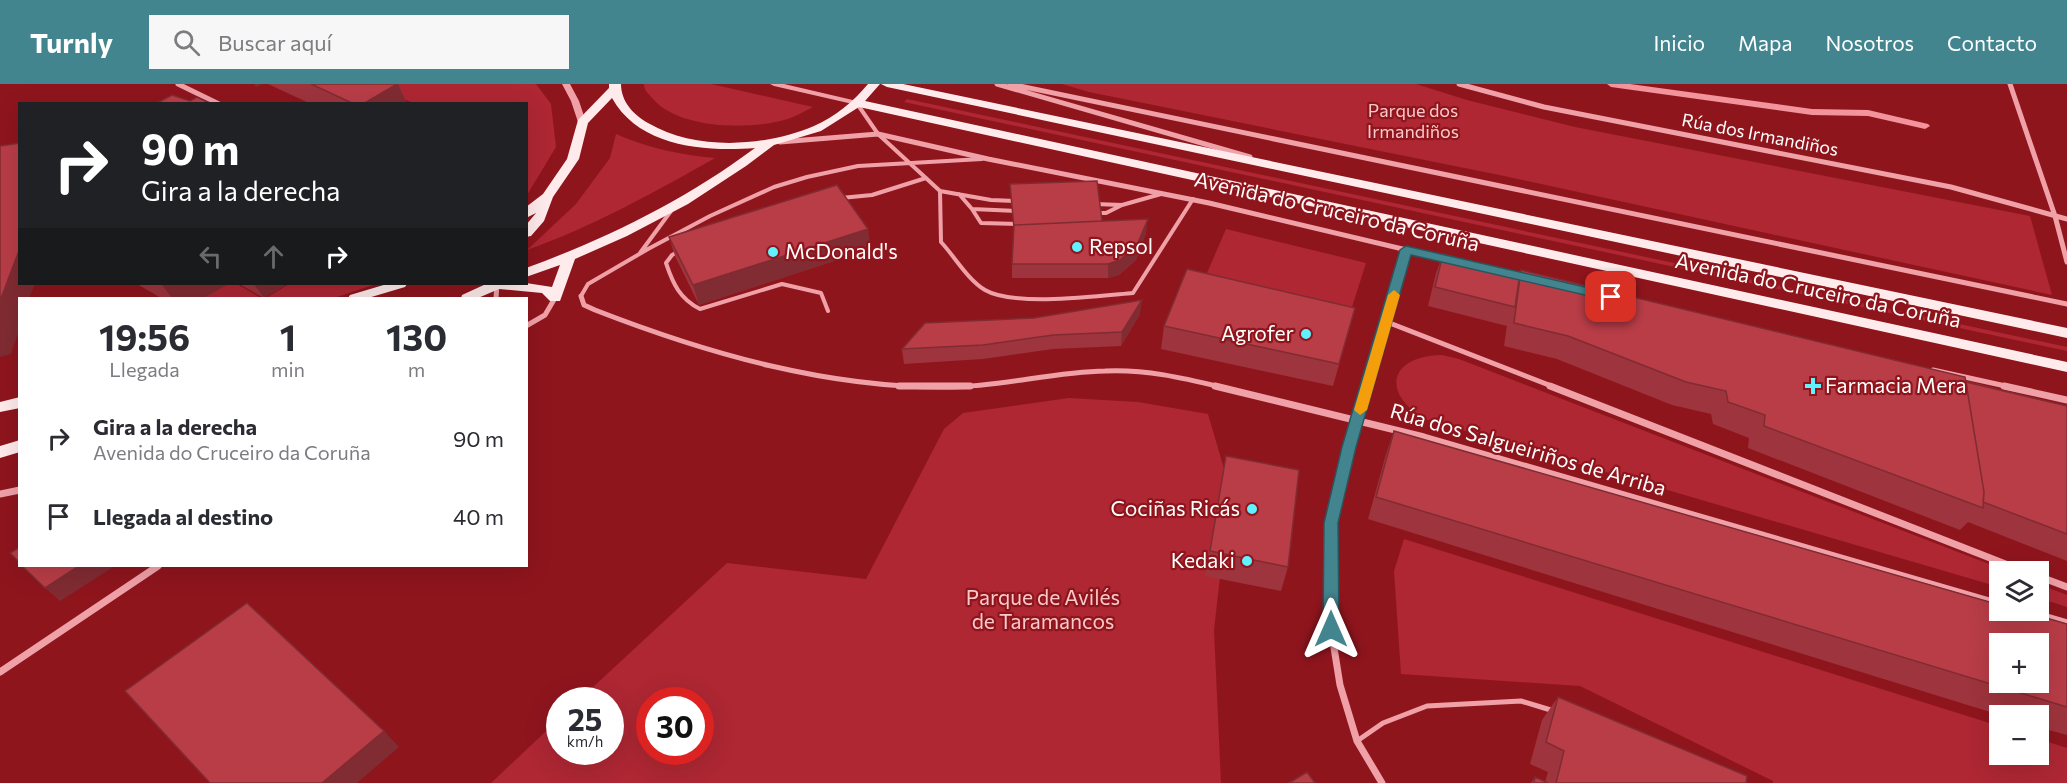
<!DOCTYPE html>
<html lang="es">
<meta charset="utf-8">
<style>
:root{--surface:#fff;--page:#f7f7f7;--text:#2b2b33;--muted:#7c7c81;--accent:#43858f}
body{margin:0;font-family:Commissioner,sans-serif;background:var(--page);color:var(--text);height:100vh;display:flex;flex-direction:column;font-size:22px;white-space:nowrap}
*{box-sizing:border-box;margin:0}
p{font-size:20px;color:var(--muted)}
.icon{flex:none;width:33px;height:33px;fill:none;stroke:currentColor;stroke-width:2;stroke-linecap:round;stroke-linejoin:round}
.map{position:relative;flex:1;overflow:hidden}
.side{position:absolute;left:18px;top:213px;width:510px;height:270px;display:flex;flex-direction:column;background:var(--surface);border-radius:0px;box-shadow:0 6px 24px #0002}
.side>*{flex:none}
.guide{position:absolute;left:18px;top:18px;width:510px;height:183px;border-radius:0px;box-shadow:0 6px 24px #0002;background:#202124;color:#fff;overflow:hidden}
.fabs{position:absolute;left:1989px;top:477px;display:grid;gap:12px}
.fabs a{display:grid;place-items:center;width:60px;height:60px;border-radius:0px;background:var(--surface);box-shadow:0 6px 24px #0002;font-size:30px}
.speed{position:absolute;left:546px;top:603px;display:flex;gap:12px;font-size:30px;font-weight:700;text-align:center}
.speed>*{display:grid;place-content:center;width:78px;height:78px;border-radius:50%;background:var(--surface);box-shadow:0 6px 24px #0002;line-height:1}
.speed small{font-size:15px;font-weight:400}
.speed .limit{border:9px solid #d22;background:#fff;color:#111}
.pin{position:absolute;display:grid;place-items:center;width:51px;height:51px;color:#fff;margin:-26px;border-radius:12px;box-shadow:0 3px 9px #0006}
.me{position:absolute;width:66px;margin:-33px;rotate:0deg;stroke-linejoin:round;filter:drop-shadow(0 0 4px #0008)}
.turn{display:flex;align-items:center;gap:21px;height:126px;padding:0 24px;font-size:27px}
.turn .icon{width:78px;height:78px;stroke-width:2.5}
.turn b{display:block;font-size:42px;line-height:51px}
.lanes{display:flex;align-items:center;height:57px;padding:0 24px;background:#0003;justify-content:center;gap:30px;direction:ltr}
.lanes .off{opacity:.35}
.eta{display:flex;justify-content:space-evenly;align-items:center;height:102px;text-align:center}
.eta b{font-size:36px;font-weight:700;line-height:42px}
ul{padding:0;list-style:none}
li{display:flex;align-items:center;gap:18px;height:78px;padding:0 24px}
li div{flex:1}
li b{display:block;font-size:22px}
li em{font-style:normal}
header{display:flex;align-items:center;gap:36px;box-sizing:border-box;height:84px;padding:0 30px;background:var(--accent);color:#fff}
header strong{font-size:28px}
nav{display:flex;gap:33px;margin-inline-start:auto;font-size:21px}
.search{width:420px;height:54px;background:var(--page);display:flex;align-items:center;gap:15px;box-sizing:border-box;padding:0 21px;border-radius:0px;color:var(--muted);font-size:22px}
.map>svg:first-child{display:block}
.green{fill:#ae2733;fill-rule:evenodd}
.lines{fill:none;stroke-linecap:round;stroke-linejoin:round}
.stream{fill:#f3949c;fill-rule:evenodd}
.service-far1{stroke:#f0a1a8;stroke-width:4}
.service{stroke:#f0a1a8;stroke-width:5}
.minor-far1{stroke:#f0a1a8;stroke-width:5}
.minor{stroke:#f0a1a8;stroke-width:7}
.tertiary{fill:#f0a1a8;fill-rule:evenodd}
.primary{fill:#ffebeb;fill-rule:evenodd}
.wall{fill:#9e343d}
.shaded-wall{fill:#812b32}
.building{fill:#b83d47;stroke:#812b32;stroke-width:1.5;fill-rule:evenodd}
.route{fill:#43858f;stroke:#2c565d;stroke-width:1.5}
.slow{fill:#f59e0b}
.poi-dot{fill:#61f2ff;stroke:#8f151d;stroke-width:2}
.labels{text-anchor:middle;stroke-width:4.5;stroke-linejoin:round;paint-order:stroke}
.far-park-label{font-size:18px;fill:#fcc8cc;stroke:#8f151d}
.far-street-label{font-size:18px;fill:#fff;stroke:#8f151d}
.street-label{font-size:21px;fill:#fff;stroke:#8f151d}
.poi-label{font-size:21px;fill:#fff;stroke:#8f151d;text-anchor:start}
.park-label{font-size:21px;fill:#fcc8cc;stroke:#8f151d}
</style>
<header>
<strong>Turnly</strong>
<div class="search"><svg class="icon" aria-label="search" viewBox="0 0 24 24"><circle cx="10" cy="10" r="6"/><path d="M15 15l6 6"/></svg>Buscar aquí</div>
<nav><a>Inicio</a><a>Mapa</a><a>Nosotros</a><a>Contacto</a></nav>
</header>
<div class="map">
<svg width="2067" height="699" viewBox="0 0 2067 699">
<rect width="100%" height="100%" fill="#8f151d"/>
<path class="green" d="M368 0H536L551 20 556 63 527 111 526 20 413 19Z
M644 0H711L813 23C805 27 796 32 788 35 752 46 680 46 653 15 649 10 644 7 644 0Z
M1062 0H1416L1467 16 1575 43 2030 132 2052 211 1504 92 1089 8Z
M907 15 2067 263V267L904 18Z
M616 50C648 64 681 71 715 74 655 108 592 143 527 166L576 120 610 74Z
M1226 145 1366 179 1347 239 1201 203Z
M228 200H237L261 214H203Z
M289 200H376L334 214H266Z
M1442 271 1459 275 2007 487 2000 488 1999 503 1428 336C1381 312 1387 272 1442 271Z
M1069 314 1138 318 1208 330 1230 405 1214 546 1221 699H491L559 635 560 668H610V616H579L727 479 866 495 944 345 963 329ZM650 616H700V668H650Z
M1404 455 1999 642 2000 670H2038L2039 655 2067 664V699H1773V697L1580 602 1401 590 1394 487Z
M2038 500 2067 511V523L2039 514Z"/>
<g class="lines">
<path class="stream" d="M1607 0H1630L1812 25 1868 26 1928 40 1930 42 1925 45 1868 32 1812 31 1611 3Z"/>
<path class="service-far1" d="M858 21 878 50 940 107 991 116 1015 117
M940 107 941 158C955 173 968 196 985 206 1014 223 1099 212 1133 209L1193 115
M959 110 972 125 1017 127
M841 114 872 111 926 94
M1095 120 1122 121
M972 125 981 139 1019 140
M1095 129H1106L1122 121 1161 110
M678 168 672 171 666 179C673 200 680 215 700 225L782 200 821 209 828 227
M640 169 671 127
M581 212 588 200 648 165 710 132 774 103 807 93 858 82 982 75"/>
<path class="service" d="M1357 657 1383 639 1427 622 1521 617 1554 627"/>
<path class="minor-far1" d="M178 0 219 20
M997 0 1250 73
M1010 0 2067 220
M1459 0 1544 23 1951 103 2067 135
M2010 0 2055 132 2067 178
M780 58 878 50 988 75 1209 119 1449 176
M581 212 584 221 595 226C708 270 830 305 952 303 1003 302 1054 288 1105 287 1145 285 1183 294 1221 303
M496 214 497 200
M1387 238 1554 303
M526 242 545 231 555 214
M1933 286 2010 303
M1366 303 1406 166"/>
<path class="minor" d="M899 302H970
M1215 302 1424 353 2000 520
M1367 302 1349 362 1331 439V545L1340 601 1357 657 1382 699
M1550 302 2026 488
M2004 302 2067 316
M0 410 20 406
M2038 492 2067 503
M2023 526 2067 539
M0 588 158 482"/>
<path class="tertiary" d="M562 0H570L579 17 586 38 585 40H582L578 38 571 17Z
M770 0H784L857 17 861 19 857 21 774 2Z"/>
<path class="primary" d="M609 0H621C621 18 634 31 648 39 696 67 764 63 814 42 835 33 854 17 868 0H880L865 17 2067 278V288L859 23 821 47 774 61 746 82 688 120 627 152 575 175 560 217H550L542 209 499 205 478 214H461L462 211 486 200 526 199 552 203 560 181 526 193V184C608 154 685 116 755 64 705 68 639 63 612 14L588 39 579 75 553 113 544 137 531 152 526 153V141L536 129 526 134V123L543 110 567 75 578 36 609 4Z
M881 0H903L2067 244V254L887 3Z
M387 200H407L405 203 368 214H348L350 211Z
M20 313V324L0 328V318Z
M20 356V368L0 374V362Z"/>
</g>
<path class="wall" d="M268 0H398L407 20H311Z
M1010 100 1102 137 1146 149 1136 176 1119 191 1108 194H1012V180L1014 148Z
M669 153 871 165 699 221 675 172Z
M1443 170 1520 189 1521 186 2067 322V477L1968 438 1960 446 1748 364 1749 354 1713 340 1711 330 1672 321 1557 275 1504 262 1507 241V242L1428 222 1436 189Z
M137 200H228L204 214H161Z
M239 200H287L264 214Z
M1355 224 1333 302 1161 265 1164 242Z
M1140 230 1121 262 1053 265 983 275 904 280 902 265Z
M1394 347 2067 540V651L2038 643V632H2003L1368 435 1386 370Z
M1226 372 1288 483 1281 507 1205 492Z
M1558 613 1746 699H1531L1535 693 1545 698 1548 688 1530 680 1542 636Z"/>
<path class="shaded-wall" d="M254 0H262L256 3Z
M397 0H398L407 20H363Z
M1148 135 1146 149 1136 176 1119 191 1108 194V180Z
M868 145 871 165 699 221 693 201Z
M20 164V200H35L29 214H20V244L11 270 0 273V217Z
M165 200H228L204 214H172L162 201Z
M254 200H287L264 214Z
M1142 216 1140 230 1121 262 1122 248Z
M79 482H115L60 517 45 504Z
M384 647 399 663 357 699H322Z"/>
<path class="building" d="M311 0H397L363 20H354Z
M172 11 190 17 197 13 212 20H155Z
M20 59V164L0 217V62Z
M1097 97 1102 137 1014 141V144L1010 100Z
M837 101 868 145 693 201 669 153Z
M1148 135 1137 161 1120 176 1108 180H1012L1014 141Z
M1443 170 1520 189 1515 223 1435 203Z
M1187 185 1355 224 1339 280 1164 242Z
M1521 186 1965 293 1984 408 1983 424 1764 342 1765 331 1728 318 1726 307 1686 298 1568 252 1514 239Z
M1142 216 1122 248 1053 251 983 261 902 265 925 239 1034 234Z
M1966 298 2067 322V450L1983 418 1984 408Z
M1394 347 2000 521V526H2019L2067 540V623L1376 413ZM2000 560H2038V598H2000Z
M1226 372 1299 386 1288 483 1210 467Z
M20 463V479L10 469Z
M22 482H79L45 504Z
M247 519 384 647 322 699H210L125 607Z
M1558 613 1747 692 1746 699H1556L1564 667 1546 658Z
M1307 688 1315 699H1289Z
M1535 693 1548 699H1534Z"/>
<path class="route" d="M1406 162 1611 209 1617 213 1611 217 1411 171 1356 363 1338 439 1339 545 1337 550 1331 552 1326 550 1323 545 1324 439 1342 363 1400 166Z"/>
<path class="slow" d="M1394 206 1400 211 1367 326 1360 331 1354 326 1388 211Z"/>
<g class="poi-dot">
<circle cx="1077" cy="163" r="6"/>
<circle cx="773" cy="168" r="6"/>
<circle cx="1306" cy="250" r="6"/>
<path d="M1810 293h6v6h6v6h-6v6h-6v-6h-6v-6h6z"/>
<circle cx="1252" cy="425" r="6"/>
<circle cx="1247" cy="477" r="6"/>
</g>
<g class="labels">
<g class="far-park-label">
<text x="1413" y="33">Parque dos<tspan x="1413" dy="21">Irmandiños</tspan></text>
</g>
<g class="far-street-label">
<text transform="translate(1760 51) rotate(11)" y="6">Rúa dos Irmandiños</text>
</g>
<g class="street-label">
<text transform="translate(1337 128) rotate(13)" y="7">Avenida do Cruceiro da Coruña</text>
<text transform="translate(1818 207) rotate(12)" y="7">Avenida do Cruceiro da Coruña</text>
<text transform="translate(1528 366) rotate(16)" y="7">Rúa dos Salgueiriños de Arriba</text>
</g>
<g class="poi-label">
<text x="1089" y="170">Repsol</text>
<text x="785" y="175">McDonald's</text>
<text x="1294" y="257" text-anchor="end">Agrofer</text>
<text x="1825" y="309">Farmacia Mera</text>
<text x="1240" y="432" text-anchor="end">Cociñas Ricás</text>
<text x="1235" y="484" text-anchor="end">Kedaki</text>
</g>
<g class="park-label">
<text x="1043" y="521">Parque de Avilés<tspan x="1043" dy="24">de Taramancos</tspan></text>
</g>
</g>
</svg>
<div class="fabs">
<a><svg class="icon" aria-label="layers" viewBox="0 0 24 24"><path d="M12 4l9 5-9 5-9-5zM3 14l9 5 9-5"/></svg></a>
<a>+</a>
<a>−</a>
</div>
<div class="speed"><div>25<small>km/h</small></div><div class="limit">30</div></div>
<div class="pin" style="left:1611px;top:213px;background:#d93025"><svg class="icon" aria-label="arrive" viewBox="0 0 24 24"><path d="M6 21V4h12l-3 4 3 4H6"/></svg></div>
<svg class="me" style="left:1331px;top:545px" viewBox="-20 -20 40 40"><path d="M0-17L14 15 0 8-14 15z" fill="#43858f" stroke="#fff" stroke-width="4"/></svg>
<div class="guide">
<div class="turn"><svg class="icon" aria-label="right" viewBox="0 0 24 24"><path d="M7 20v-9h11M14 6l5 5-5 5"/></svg><div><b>90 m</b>Gira a la derecha</div></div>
<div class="lanes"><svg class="icon off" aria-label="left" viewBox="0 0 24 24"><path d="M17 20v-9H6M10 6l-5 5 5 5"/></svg><svg class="icon off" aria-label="ahead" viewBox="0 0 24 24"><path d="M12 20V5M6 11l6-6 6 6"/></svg><svg class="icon" aria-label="right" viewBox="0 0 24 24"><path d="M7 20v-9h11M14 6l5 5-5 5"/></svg></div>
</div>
<section class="side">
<div class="eta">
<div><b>19:56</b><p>Llegada</p></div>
<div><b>1</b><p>min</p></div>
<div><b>130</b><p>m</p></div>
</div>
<ul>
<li><svg class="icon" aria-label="right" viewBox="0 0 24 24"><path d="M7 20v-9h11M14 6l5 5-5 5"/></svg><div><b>Gira a la derecha</b><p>Avenida do Cruceiro da Coruña</p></div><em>90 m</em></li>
<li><svg class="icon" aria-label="arrive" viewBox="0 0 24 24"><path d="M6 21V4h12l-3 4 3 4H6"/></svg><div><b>Llegada al destino</b></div><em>40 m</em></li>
</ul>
</section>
</div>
